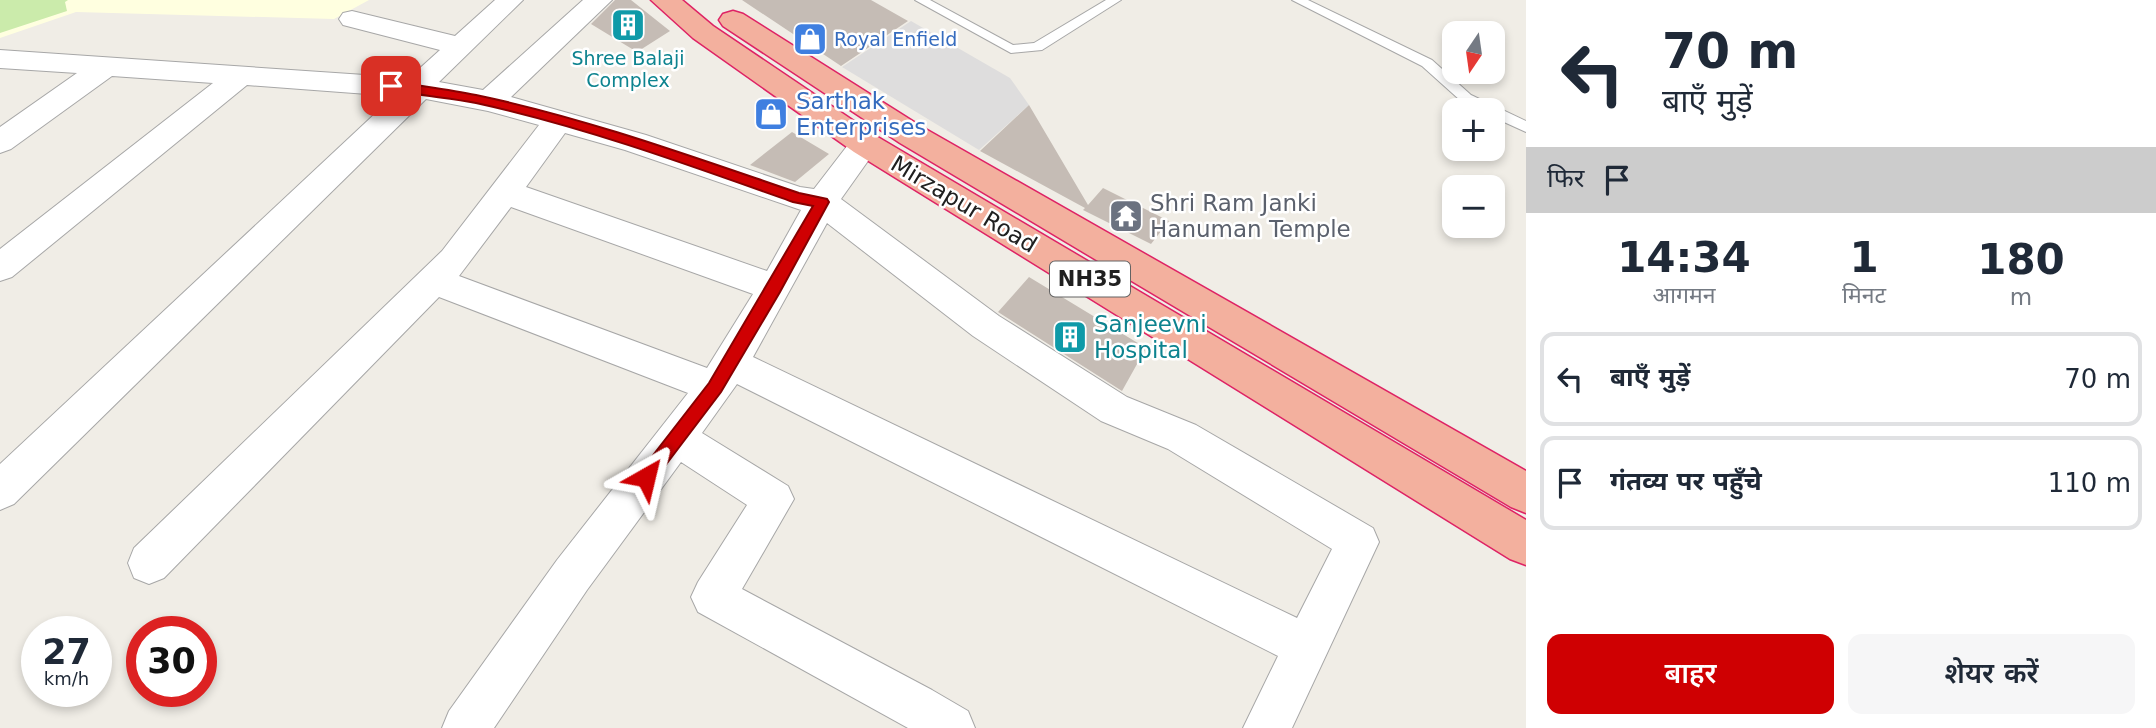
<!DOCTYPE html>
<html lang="hi">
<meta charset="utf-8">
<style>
:root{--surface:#fff;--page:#f6f6f7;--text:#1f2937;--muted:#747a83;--line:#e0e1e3;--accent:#cf0002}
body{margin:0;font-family:"DejaVu Sans","Noto Sans Devanagari",sans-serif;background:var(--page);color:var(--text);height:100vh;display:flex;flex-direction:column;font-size:26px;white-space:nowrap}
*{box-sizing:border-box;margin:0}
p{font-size:23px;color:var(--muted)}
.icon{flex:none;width:38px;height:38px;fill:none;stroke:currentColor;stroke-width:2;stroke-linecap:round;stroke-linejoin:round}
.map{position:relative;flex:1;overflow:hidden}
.side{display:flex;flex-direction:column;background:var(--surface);width:630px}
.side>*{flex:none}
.banner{background:#fff;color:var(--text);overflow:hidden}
.needle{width:46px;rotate:193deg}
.controls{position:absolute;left:1442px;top:21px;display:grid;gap:14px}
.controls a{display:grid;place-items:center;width:63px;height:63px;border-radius:14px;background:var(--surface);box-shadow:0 4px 10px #0003;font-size:35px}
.speed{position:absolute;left:21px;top:616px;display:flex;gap:14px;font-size:35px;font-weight:700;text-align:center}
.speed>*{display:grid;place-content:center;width:91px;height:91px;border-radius:50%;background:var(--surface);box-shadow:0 4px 10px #0003;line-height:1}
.speed small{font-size:18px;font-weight:400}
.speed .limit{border:10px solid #d22;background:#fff;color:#111}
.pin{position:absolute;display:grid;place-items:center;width:60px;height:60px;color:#fff;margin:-30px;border-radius:14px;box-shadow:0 4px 10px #0006}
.me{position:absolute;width:77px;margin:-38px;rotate:37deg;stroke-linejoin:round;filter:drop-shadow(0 0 5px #0008)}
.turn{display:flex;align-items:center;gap:24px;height:147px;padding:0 21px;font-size:32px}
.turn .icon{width:91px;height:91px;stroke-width:2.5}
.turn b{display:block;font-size:49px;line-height:60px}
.then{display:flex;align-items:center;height:66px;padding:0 21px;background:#0003;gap:14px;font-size:26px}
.eta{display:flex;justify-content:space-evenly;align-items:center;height:119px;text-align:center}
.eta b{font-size:42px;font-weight:600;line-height:49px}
.button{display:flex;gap:14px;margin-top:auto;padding:14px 21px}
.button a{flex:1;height:80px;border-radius:14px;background:var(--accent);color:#fff;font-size:28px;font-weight:600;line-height:80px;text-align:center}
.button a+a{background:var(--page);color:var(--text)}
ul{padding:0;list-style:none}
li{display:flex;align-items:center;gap:21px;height:94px;margin:0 14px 10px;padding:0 7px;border:4px solid var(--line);border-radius:14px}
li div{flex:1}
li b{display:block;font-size:26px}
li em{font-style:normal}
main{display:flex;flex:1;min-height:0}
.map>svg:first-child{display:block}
.residential{fill:#dedddd}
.education{fill:#ffffe0}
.grass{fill:#cbebab}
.building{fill:#c5bcb5}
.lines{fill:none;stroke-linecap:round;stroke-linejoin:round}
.service-casing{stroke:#a7a7a7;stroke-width:2}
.minor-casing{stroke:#a7a7a7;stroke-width:2}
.trunk-casing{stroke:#de2365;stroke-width:3}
.service{fill:#fff;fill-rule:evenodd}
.minor{fill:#fff;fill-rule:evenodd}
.trunk{fill:#f3b09e;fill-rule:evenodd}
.route{fill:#cf0002;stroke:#870001;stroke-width:2}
.labels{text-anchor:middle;stroke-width:5;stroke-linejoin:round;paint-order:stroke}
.far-shop-label{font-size:19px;fill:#366cbe;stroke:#fff;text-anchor:start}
.far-culture-label{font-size:19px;fill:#0d838f;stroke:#fff}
.shield{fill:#fff;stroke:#636363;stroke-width:2}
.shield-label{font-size:21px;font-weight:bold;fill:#202020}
.shop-label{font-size:23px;fill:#366cbe;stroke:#fff;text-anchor:start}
.worship-label{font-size:23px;fill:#5b616d;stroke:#fff;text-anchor:start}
.street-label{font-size:23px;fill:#202020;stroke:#fff}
.culture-label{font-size:23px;fill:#0d838f;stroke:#fff;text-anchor:start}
</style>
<main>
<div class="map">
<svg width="1526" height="728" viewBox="0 0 1526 728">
<rect width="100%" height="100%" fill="#f0ede6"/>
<path class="residential" d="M911 21 1010 78 1029 105 979 150 842 67Z"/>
<path class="education" d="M0 0H369L334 19 76 12 0 38Z"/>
<path class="grass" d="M0 0H68L65 2 67 11 0 33Z"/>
<path class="building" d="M615 0H631L670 31 637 52 591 24Z
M742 0H871L908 21 841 66Z
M1029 105 1088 205 1103 188 1169 221 1151 244 1083 210 1085 208 980 151Z
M792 132 829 154 795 182 750 165Z
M1029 277 1146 348 1122 391 998 312Z"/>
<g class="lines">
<g class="service-casing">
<path id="service" d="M915 0H930L1013 45 1034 43 1106 0H1121L1042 50 1011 53Z
M1292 0H1308L1432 60 1471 95 1526 121V132L1493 117V110H1480L1461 101 1422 66Z"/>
</g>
<g class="minor-casing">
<path id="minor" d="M495 0H523L439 82 483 90 583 0H612L511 97 646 135 800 187 814 189 854 137 865 133 876 137 880 144 841 199 999 316 1127 397 1196 425 1373 528 1379 542 1292 728H1243L1278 656 737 384 702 433 788 486 794 499 742 589 932 690 968 711 975 728H908L698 612 691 597 698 582 747 505 681 462 587 590 494 728H442L449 711 557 560 688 393 439 297 164 578 149 584 134 578 128 563 134 548 442 251 539 125 488 111 426 99 14 504 0 510V464L394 96 247 85 12 277 0 281V249L213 83 112 76 11 149 0 153V127L77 73 0 68V50L409 78 440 50 343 25 339 19 343 13 352 11 455 36ZM565 133 625 150 801 210 767 271 526 187ZM511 207 753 294 707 368 459 276ZM827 223 973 336 1101 421 1168 449 1332 549 1297 618 753 357Z"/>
</g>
<g class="trunk-casing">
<path id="trunk" d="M651 0H682L713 26 876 136 1526 520V565L1510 559 854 152 693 38Z
M733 11 743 14 922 127 1526 471V513L1511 507 900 143 723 26 719 20 723 14Z"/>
</g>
<use href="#service" class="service"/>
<use href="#minor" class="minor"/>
<use href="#trunk" class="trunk"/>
</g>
<path class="route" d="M391 81C419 86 448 89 476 95 586 118 693 157 799 193L827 199 829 202 780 292 721 392 652 483 646 485 640 483 637 477 640 472 709 383 813 206 793 202C689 165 585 127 476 103 447 97 416 96 386 88V83Z"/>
<defs>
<g id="building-square" transform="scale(1.75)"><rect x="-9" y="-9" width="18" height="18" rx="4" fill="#0f9aa8" stroke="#fff"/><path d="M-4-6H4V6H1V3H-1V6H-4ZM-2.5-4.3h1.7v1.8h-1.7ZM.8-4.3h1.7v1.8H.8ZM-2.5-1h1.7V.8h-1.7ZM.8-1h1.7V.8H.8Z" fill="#fff"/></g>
<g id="shop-square" transform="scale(1.75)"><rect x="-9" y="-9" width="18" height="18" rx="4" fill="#3f7fe0" stroke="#fff"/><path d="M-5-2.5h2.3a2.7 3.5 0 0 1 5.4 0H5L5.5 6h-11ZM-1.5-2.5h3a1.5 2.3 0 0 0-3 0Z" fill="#fff"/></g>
<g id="temple-square" transform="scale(1.75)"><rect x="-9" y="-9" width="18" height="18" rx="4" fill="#6b7280" stroke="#fff"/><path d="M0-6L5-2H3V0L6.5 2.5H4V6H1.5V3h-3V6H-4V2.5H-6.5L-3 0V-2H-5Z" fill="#fff"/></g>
</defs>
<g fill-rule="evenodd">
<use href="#building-square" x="628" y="25"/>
<use href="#shop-square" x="810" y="39"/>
<use href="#shop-square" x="771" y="114"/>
<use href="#temple-square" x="1126" y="216"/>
<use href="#building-square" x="1070" y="337"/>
</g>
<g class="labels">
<g class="far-shop-label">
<text x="834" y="46">Royal Enfield</text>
</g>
<g class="far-culture-label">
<text x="628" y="65">Shree Balaji<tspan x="628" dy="22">Complex</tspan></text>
</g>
<rect class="shield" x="1050" y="261.5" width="80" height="35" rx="5"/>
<g class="shield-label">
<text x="1090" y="286">NH35</text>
</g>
<g class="shop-label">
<text x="796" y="109">Sarthak<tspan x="796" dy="26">Enterprises</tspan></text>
</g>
<g class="worship-label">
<text x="1150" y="211">Shri Ram Janki<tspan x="1150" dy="26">Hanuman Temple</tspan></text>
</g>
<g class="street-label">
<text transform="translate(964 204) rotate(31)" y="8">Mirzapur Road</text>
</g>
<g class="culture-label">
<text x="1094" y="332">Sanjeevni<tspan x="1094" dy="26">Hospital</tspan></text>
</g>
</g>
</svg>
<div class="controls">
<a><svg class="needle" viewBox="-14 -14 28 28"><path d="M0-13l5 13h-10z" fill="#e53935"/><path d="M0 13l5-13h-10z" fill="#747a83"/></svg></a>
<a>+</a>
<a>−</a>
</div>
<div class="speed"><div>27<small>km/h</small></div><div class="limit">30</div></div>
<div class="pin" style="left:391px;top:86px;background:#d93025"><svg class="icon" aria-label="arrive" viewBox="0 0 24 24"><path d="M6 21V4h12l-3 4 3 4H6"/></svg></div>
<svg class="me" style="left:646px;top:477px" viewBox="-20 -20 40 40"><path d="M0-17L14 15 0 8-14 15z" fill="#cf0002" stroke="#fff" stroke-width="4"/></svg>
</div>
<section class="side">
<div class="banner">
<div class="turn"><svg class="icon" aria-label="left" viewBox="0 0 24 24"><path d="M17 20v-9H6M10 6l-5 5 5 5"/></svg><div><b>70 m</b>बाएँ मुड़ें</div></div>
<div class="then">फिर<svg class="icon" aria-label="arrive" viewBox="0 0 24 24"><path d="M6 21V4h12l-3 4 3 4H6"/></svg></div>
</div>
<div class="eta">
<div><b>14:34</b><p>आगमन</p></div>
<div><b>1</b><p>मिनट</p></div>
<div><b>180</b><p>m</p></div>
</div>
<ul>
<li><svg class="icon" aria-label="left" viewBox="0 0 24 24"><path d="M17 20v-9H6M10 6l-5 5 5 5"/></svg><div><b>बाएँ मुड़ें</b></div><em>70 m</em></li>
<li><svg class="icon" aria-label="arrive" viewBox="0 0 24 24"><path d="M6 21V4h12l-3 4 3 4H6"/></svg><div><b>गंतव्य पर पहुँचे</b></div><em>110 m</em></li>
</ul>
<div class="button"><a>बाहर</a><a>शेयर करें</a></div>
</section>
</main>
